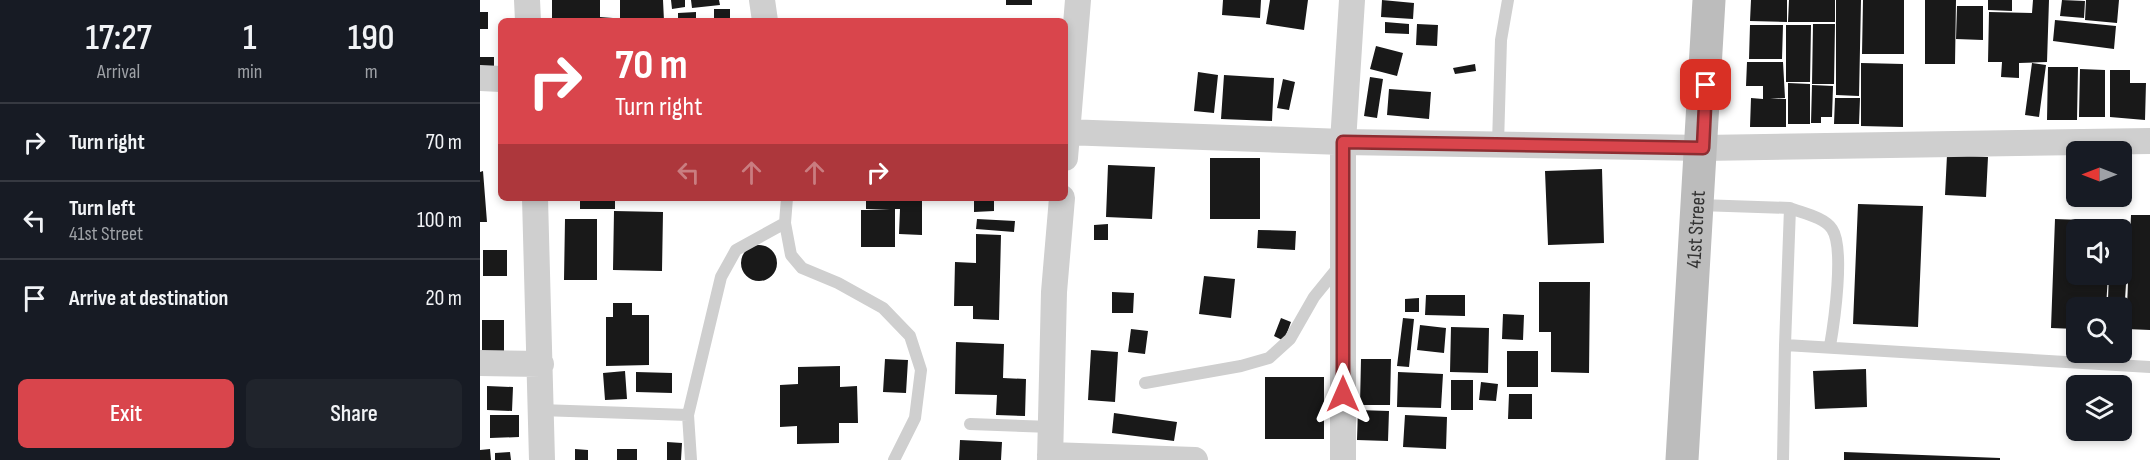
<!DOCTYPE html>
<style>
:root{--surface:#171b24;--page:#20242c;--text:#f1f3f6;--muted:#9ea1a6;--line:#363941;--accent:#d9454c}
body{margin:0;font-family:"Sofia Sans Condensed",sans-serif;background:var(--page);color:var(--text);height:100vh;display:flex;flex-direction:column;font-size:22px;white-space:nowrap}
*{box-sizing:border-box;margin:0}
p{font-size:20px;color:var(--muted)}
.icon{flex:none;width:33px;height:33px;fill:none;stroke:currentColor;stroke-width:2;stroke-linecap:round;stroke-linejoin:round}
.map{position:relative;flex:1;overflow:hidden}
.panel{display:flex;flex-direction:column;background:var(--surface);width:480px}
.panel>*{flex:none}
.banner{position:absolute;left:18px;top:18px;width:570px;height:183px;border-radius:9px;box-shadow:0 3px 9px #0003;background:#d9454c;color:#fff;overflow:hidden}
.needle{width:39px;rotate:270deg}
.fabs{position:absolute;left:1586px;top:141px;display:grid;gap:12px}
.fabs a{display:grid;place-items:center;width:66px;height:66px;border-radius:9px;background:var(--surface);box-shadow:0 3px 9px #0003;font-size:30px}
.pin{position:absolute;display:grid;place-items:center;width:51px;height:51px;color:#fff;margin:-26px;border-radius:12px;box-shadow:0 3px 9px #0006}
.me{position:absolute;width:66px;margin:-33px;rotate:0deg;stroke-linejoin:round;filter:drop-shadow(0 0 4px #0008)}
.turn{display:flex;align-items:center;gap:21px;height:126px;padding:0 18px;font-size:27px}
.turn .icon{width:78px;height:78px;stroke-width:2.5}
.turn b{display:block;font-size:42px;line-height:51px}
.lanes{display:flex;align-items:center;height:57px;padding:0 18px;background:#0003;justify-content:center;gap:30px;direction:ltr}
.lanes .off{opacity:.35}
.eta{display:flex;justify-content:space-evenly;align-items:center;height:102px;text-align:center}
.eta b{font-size:36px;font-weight:600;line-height:42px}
.primary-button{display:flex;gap:12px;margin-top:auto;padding:12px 18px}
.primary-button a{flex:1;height:69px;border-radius:9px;background:var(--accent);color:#fff;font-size:24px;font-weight:600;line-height:69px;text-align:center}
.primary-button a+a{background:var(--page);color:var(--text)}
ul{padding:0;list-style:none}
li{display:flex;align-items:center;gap:18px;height:78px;padding:0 18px;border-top:2px solid var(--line)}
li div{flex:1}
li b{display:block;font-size:22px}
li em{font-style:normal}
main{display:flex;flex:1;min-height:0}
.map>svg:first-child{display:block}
.building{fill:#191919}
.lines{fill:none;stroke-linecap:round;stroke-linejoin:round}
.service{stroke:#cfcfcf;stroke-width:12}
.minor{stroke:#cfcfcf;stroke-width:26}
.secondary{stroke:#bcbcbc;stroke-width:33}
.route-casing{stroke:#8d2d31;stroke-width:15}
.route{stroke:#d9454c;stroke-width:10}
.labels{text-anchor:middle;stroke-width:6;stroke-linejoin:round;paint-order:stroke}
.street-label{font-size:21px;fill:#323232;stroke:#fff}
</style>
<main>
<section class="panel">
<div class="eta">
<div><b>17:27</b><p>Arrival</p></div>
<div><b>1</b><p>min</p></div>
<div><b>190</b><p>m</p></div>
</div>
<ul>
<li><svg class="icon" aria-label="right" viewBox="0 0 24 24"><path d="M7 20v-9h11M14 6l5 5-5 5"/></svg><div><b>Turn right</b></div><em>70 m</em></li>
<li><svg class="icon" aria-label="left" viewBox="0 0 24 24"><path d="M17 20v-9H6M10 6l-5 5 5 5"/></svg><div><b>Turn left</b><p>41st Street</p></div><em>100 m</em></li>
<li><svg class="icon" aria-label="arrive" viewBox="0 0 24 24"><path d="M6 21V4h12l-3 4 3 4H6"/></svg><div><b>Arrive at destination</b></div><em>20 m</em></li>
</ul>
<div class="primary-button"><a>Exit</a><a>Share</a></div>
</section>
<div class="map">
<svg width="1670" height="460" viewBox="0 0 1670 460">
<rect width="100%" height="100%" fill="#fff"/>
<path class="building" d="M72 0H120V17L133 18V21H89V18H72Z
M140 0H183L184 21H140Z
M191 0H205V7L192 9Z
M211 0H239L240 5 212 8Z
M526 0H552V5H526Z
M743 0H781L780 18 742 15Z
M790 0H828L824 30 786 24Z
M902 0 934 3 933 19 901 17Z
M1271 0H1307V22L1270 21Z
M1309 0H1355V22H1308Z
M1356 0H1381L1379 96 1356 95Z
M1383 0H1424V54H1382Z
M1445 0H1476L1475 64H1445Z
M1508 0H1532V11L1508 10Z
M1553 0H1569L1567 62 1539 63V78L1521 77 1522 62H1508L1509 12 1552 13Z
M1582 0 1605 1 1604 18 1580 16Z
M1606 0H1639L1637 23 1605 20Z
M1477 6H1503V40L1476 39Z
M234 9H250V21H234Z
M0 12H8V29H0Z
M216 12V21H198V13Z
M1575 20 1636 26 1634 49 1573 41Z
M905 22 929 24V34L905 33Z
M937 24 958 25 957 46 936 45Z
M1333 24H1355L1354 84H1332Z
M1270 25H1303L1302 59H1269Z
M1306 25H1331L1330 82H1306Z
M896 46 923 53 917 76 890 69Z
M0 57H14V70H0Z
M1267 62H1303L1305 98 1290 99H1306V127H1270L1271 98 1283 99V86H1266Z
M1381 63 1423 64V127L1381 126Z
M1552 63 1566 65 1559 117 1545 115Z
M995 64 996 71 975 74 973 68Z
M1568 67H1598L1597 120H1567Z
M1600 69 1625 70V117H1599Z
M1630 70H1650V83H1666L1665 120 1630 117Z
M718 72 738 75 734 113 714 111Z
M744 75 794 78 792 121 741 119Z
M890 77 903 79 897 118 884 116Z
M803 79 815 82 809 110 797 108Z
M1308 83 1330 84V124H1308Z
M1332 85 1353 86 1352 117H1341V123H1331Z
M909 89 951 92 949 119 907 115Z
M1355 98H1380L1379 124H1354Z
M1467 155 1508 157 1506 197 1465 195Z
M730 158H780V219H730Z
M628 165 675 167 672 219 626 217Z
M1122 169 1124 243 1068 245 1065 171Z
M3 171 7 222H0V172Z
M100 198H135V209H100Z
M386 198H442V235L419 234 420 209H415V247H381V210H410L386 209Z
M494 198H514V211L494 212Z
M1378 204 1443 206 1438 327 1373 324Z
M134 211 183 212 182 271 133 270Z
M1651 215H1670V330L1646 329Z
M85 219H117V280H84Z
M497 219 535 221 534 232 496 229Z
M1575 219 1630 221 1629 230H1596V274H1628L1626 308H1596V329L1571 328Z
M628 224V240H614V225Z
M778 230 816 231 815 250 777 248Z
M496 234 521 235 519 320 493 319V306H474L475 262 496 263Z
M261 263a18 18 0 1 1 36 0a18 18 0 1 1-36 0Z
M3 250H27V276H3Z
M1641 267H1647L1645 300 1628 299 1629 274H1641Z
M724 276 755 279 751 318 719 314Z
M1059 282H1110L1109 373 1071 372V332H1059Z
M632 292 654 293 653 313H632Z
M946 295H985V316L945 315Z
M939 298V312H925V299Z
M133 303H152V315H169V365L126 366V317H133Z
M1023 314 1044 315 1043 340 1022 339Z
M801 318 811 322 804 341 794 336Z
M923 318 934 319 929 367 917 366Z
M2 320H24V355H2Z
M940 325 966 328 964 353 937 350Z
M971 327 1009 328 1008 373 970 372Z
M651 329 668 331 665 354 648 352Z
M476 342 524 344 523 378 546 379 545 416 516 415 517 395 475 394Z
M611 350 638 352 635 402 608 400Z
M1027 351H1058V387H1027Z
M405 359 428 360 426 393 403 392Z
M881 359H911L910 405H880Z
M360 366V387L377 386 378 423H359V443L317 444V426L300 427V385L318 384V367Z
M1386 369 1387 407 1335 409 1333 371Z
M145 371 147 399 125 400 123 373Z
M156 372 192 373V393L156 392Z
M918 372 963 374 961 408 917 407Z
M785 377H844V439H785Z
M971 380H993V410H971Z
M1001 382 1018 384 1016 401 999 400Z
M7 386 33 387 32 411 7 410Z
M1029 394H1052V419H1028Z
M878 410 909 411 908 441 877 440Z
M634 413 697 422 694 441 632 433Z
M10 415H39V437L10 438Z
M925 415 967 417 966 449 923 447Z
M480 440 522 442 521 460H479Z
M187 442 202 443 201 460H187Z
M10 449 11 460H0V450Z
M95 449 108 450V460H95Z
M137 449H157V460H137Z
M30 452 31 460H15V453Z
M1364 452 1520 458V460H1364Z"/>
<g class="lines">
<path class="service" d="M1018 144 1021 40 1028 0
M307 198 305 223 311 255 322 268 358 283 403 308 430 336 441 370 435 418 414 460
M1219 205 1310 208 1305 345 1670 367
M1310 208C1322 213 1344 217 1352 229 1365 248 1354 323 1350 346
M665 383 761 366 789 358 810 339 834 297 860 265
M60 410 208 415
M490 424 571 427
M211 460 208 415 241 277 256 250 305 223
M1303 460 1305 345"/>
<path class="minor" d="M47 0 48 21
M282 0 285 21
M0 78 21 79
M585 132 863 142 1223 148 1670 141
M585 158 598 0
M55 198 62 460
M0 363 61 364
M570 455 715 460
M570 460 574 292 582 198
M863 460V142L872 0"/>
<path class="secondary" id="s1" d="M1202 460 1229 0"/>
</g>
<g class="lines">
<g class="route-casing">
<path id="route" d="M863 394V142L1223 148 1226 85"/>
</g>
<use href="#route" class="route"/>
</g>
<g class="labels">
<g class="street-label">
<text dy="7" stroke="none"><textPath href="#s1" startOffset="231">41st Street</textPath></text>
</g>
</g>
</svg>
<div class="fabs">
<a><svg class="needle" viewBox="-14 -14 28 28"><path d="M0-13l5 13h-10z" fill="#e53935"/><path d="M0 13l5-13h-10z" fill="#9ea1a6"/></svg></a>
<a><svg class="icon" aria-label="sound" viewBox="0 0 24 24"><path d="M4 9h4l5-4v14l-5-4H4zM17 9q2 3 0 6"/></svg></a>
<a><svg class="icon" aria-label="search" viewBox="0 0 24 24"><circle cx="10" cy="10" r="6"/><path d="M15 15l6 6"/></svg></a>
<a><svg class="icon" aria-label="layers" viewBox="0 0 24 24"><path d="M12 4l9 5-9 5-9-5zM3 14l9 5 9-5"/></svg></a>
</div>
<div class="pin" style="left:1226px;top:85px;background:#d93025"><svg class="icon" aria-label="arrive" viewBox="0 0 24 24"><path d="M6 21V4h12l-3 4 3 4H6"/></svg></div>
<svg class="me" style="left:863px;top:394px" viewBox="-20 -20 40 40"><path d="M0-17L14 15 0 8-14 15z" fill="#d9454c" stroke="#fff" stroke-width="4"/></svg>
<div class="banner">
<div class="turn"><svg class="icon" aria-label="right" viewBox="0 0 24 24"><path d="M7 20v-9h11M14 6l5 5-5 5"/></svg><div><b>70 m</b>Turn right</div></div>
<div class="lanes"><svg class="icon off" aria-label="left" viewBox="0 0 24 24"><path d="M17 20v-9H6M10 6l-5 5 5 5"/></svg><svg class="icon off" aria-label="ahead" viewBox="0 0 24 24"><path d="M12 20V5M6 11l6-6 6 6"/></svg><svg class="icon off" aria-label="ahead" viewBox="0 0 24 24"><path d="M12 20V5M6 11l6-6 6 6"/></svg><svg class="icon" aria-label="right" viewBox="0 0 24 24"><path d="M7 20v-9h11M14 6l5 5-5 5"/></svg></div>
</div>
</div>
</main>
